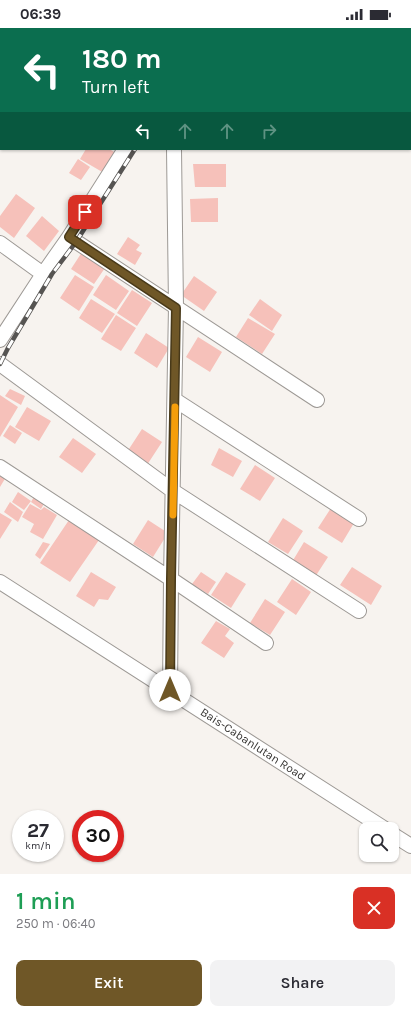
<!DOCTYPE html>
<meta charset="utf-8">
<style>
:root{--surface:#fff;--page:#f2f2f3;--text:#2b2b33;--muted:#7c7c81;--accent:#6f5727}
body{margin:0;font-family:Karla,sans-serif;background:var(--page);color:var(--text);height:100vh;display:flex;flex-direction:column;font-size:15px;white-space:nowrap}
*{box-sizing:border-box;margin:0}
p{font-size:13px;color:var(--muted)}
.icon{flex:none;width:22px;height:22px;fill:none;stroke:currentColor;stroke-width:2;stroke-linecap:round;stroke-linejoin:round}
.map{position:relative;height:846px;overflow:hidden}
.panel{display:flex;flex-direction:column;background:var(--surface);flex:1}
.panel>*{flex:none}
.top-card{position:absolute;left:0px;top:0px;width:411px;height:122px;box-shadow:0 1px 3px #0004;background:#0b6e4f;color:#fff;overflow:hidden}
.tools{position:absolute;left:359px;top:794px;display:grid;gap:8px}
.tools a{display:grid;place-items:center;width:40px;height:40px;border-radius:8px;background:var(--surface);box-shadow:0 1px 3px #0004;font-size:20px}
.speed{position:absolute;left:12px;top:782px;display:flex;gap:8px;font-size:20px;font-weight:700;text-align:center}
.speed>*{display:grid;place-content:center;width:52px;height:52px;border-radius:50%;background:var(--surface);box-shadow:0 1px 3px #0004;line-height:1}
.speed small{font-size:10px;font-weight:400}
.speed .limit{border:6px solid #d22;background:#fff;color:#111}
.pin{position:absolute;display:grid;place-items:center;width:34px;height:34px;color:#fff;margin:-17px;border-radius:8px;box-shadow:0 2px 6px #0006}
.me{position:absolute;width:44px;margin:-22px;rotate:0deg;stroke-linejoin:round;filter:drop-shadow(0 0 3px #0008)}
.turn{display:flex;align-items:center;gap:14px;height:84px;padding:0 16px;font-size:18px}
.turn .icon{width:52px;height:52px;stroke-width:2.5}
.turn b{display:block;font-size:28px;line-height:34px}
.lanes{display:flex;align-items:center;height:38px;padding:0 16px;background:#0003;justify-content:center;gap:20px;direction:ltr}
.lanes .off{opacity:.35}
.round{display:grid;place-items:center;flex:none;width:42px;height:42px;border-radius:8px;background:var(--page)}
.head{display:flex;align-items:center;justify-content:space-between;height:68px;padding:0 16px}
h1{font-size:24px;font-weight:600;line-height:30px;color:#1e9e55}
.action{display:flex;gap:8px;margin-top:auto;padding:8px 16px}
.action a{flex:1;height:46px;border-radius:8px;background:var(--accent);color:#fff;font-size:16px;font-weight:600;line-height:46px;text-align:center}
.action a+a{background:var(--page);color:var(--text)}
.status{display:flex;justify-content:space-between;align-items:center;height:28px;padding:0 20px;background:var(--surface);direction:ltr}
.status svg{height:11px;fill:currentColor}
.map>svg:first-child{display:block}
.building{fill:#f6c1ba}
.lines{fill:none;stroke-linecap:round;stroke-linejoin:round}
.minor-casing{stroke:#9d9995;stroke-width:16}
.minor{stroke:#fff;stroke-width:14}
.rail-casing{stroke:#565452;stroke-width:4.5}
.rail{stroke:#fff;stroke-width:3;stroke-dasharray:9;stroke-linecap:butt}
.route-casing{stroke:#483919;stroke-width:10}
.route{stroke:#6f5727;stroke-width:7}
.slow{stroke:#f59e0b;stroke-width:7}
.labels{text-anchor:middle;stroke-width:4;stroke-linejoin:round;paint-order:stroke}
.street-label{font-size:12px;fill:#363432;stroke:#fff}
</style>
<div class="status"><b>06:39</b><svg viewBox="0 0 49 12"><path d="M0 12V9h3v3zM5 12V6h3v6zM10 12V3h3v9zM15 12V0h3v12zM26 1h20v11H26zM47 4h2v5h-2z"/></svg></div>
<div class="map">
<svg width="411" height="846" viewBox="0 0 411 846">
<rect width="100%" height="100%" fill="#f7f3ef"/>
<path class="building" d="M86 121H109L116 125 104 145 80 131Z
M78 131 90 139 81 152 69 145Z
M193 136H226V159H195Z
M16 166 35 180 14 210 0 199V188Z
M218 170V194H191L190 171Z
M42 188 59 203 44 223 26 208Z
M128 209 140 217 136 222 142 225 135 237 117 226Z
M84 221 107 237 94 256 71 241Z
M75 247 94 259 79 283 60 270Z
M106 247 129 263 116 282 93 267Z
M194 248 217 264 204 283 181 267Z
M132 262 152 275 137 298 117 285Z
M91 271 115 286 102 305 79 290Z
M260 271 282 287 272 303 249 287Z
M116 287 136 300 121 323 101 311Z
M248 290 275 306 262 326 236 309Z
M146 305 169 320 157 340 134 325Z
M198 309 222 324 210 344 186 329Z
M10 361 25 368 21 377 5 368Z
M0 367 18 379 0 409Z
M27 379 51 393 39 413 15 399Z
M10 397 22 405 15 416 3 408Z
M142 401 162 414 147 437 127 424Z
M73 410 96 426 82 445 59 429Z
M219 420 242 433 233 449 211 437Z
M255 437 275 450 260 473 240 461Z
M0 445 6 449 0 459Z
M18 464 31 473 24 482 12 474Z
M36 465 46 472 41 481 31 474Z
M10 474 23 484 18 494 4 484Z
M30 476 41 482 44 479 57 487 43 511 30 504 34 496 22 489Z
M331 480 354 495 342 515 318 500Z
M0 485 12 492 0 511Z
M283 490 303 503 288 526 268 514Z
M69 492 99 512 70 554 40 535Z
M148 492 168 505 153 529 133 516Z
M43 514 50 516 40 531 35 527Z
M304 514 328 529 315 549 292 534Z
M352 539 382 558 371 577 340 557Z
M91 544 116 559 108 572 99 571 94 579 76 568Z
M201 544 216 554 208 566 192 556Z
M226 544 246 556 231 580 211 567Z
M292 551 311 564 296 587 277 574Z
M265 571 285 584 270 607 250 595Z
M216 593 230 601 225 608 234 615 224 630 201 615Z"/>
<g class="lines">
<g class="minor-casing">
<path id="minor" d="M69 209 317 372
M0 215 43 246
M0 312 43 246 69 209 125 121
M0 336 173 463 359 583
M175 372 359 491
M0 439 171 551 266 615
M0 554 385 801
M170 662 171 551 176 279 174 121
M392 806 411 818"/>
</g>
<use href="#minor" class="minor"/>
<g class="rail-casing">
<path id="rail" d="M212 1 213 0
M0 336 8 320 52 246 76 214 135 121"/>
</g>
<use href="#rail" class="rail"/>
</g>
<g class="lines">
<g class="route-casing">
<path id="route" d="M85 184 69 209 176 280 171 551 170 662"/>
</g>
<use href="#route" class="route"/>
<path class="slow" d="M173 487 175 379"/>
</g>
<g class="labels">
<g class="street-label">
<text transform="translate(253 716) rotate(33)" y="4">Bais-Cabanlutan Road</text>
</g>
</g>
</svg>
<div class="tools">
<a><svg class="icon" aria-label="search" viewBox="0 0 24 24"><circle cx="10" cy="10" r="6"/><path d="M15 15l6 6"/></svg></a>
</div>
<div class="speed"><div>27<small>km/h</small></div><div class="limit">30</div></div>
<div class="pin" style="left:85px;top:184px;background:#d93025"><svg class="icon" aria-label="arrive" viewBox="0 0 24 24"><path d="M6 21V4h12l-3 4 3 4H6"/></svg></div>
<svg class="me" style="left:170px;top:662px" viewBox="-20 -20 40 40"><circle r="19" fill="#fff"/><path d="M0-13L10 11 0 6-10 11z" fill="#6f5727"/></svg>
<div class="top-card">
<div class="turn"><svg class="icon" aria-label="left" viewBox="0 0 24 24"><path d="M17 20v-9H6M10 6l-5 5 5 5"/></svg><div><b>180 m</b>Turn left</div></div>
<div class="lanes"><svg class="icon" aria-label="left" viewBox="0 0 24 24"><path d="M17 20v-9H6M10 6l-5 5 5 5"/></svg><svg class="icon off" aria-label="ahead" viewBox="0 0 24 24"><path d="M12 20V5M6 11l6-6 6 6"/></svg><svg class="icon off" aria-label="ahead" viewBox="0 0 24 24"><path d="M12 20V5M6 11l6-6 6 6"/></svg><svg class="icon off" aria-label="right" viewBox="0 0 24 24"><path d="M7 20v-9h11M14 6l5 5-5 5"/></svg></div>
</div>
</div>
<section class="panel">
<div class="head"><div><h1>1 min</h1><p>250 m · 06:40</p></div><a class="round" style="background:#d93025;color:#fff"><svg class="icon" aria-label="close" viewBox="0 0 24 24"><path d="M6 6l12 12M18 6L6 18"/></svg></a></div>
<div class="action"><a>Exit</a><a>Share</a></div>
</section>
